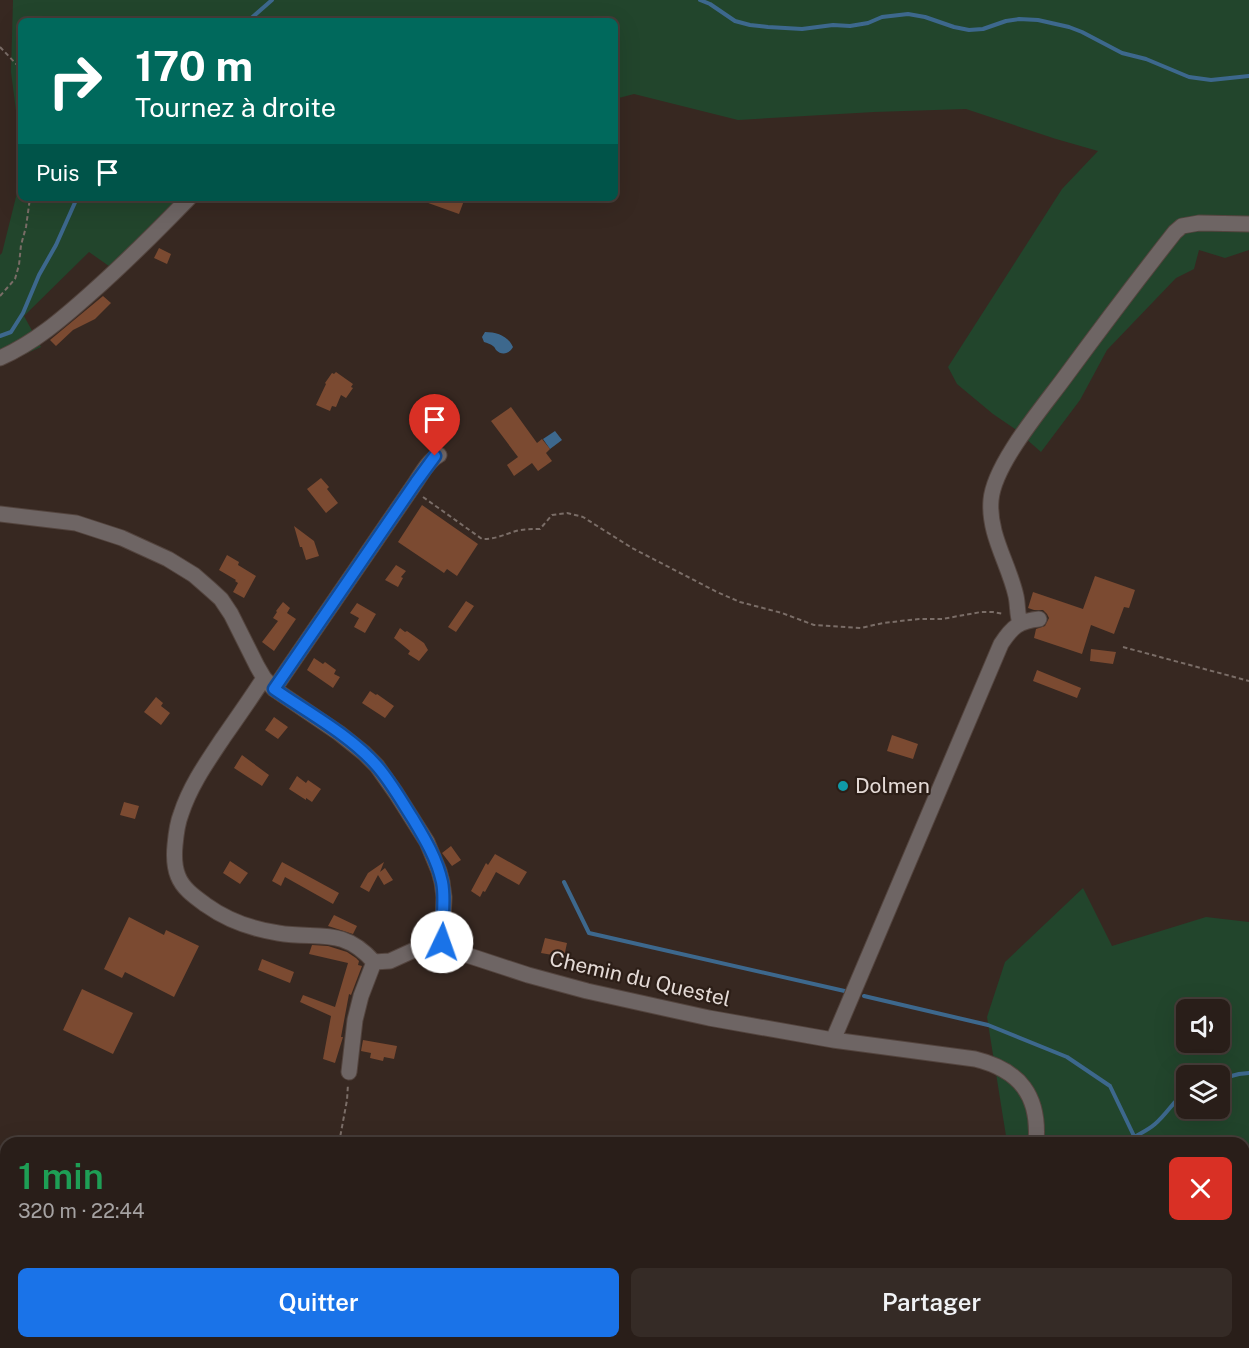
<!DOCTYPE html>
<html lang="fr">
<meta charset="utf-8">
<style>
:root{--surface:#291e19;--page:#352b26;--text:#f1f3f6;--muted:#a5a2a2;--line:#453c38;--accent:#1a73e8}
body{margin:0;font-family:"Public Sans",sans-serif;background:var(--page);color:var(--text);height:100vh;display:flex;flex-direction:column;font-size:22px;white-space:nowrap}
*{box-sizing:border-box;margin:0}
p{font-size:20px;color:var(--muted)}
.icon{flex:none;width:33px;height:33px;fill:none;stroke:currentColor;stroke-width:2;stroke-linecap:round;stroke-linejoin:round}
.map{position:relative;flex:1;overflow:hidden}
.details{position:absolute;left:0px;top:1137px;width:1250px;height:212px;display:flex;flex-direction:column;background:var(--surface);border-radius:18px 18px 0 0;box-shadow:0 6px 24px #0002,0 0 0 2px var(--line)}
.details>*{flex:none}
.guide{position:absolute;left:18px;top:18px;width:600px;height:183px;border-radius:9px;box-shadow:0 6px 24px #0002,0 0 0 2px var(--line);background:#00695c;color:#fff;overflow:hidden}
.buttons{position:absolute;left:1176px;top:999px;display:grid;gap:12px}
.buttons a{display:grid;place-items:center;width:54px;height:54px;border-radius:9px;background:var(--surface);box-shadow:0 6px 24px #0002,0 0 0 2px var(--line);font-size:30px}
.pin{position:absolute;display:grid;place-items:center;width:51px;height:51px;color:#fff;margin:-62px -26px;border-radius:50% 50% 50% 0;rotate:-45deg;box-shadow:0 0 6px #0007}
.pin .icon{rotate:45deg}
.me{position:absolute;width:66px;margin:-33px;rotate:3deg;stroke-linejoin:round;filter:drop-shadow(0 0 4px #0008)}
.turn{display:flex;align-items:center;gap:21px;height:126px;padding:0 18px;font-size:27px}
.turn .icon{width:78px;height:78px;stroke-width:2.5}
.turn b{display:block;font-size:42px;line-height:51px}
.then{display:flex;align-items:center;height:57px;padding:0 18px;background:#0003;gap:12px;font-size:22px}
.round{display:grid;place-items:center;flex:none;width:63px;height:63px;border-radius:9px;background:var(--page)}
.headline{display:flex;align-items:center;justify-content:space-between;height:102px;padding:0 18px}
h1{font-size:36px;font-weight:600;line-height:45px;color:#1e9e55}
.cta{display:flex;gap:12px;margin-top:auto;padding:12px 18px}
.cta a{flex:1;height:69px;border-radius:9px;background:var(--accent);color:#fff;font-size:24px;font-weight:600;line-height:69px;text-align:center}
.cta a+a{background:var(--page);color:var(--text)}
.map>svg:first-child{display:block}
.green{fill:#22452c;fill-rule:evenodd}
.water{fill:#3d688d}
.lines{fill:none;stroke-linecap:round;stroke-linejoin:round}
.stream{stroke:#3d688d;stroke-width:4}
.building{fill:#7b4a31}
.minor-casing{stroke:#53443e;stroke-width:17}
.path{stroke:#7a6d67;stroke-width:2;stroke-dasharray:4.5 3;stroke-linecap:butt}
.minor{stroke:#6e6564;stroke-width:15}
.route-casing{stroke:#114b97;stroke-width:15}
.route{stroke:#1a73e8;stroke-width:10}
.culture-dot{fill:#0f9aa8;stroke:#2c1e17;stroke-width:2}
.labels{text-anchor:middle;stroke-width:4.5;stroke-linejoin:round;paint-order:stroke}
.poi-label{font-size:21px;fill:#e4dad6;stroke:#2c1e17;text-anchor:start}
.street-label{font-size:21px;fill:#e4dad6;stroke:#2c1e17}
</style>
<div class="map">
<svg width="1249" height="1348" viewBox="0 0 1249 1348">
<rect width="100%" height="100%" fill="#372821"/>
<path class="green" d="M13 0H1249V250L1225 258 1199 250 1194 269 1176 278 1107 350 1080 400 1041 452 1015 429 993 414 957 384 948 367 1062 189 1098 151 1056 139 966 109 874 112 738 120 634 94 615 99V21H21V150L11 72Z
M21 177V198H181L116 271 89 252 24 316 41 347 0 365V255L2 253Z
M1083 888 1112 946 1206 917 1249 922V1308L1244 1310V1143H1005L1006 1136 987 1017 1005 962ZM1186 1010H1220V1042H1186ZM1186 1076H1220V1108H1186Z
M656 1342H1149V1343L1143 1348H653Z"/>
<path class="water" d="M485 332C497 332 508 336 513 347 509 354 502 356 496 350 495 349 495 347 493 346 491 344 487 343 484 342L482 337Z
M555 431 562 440 550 449 543 439Z"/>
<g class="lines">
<path class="stream" d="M700 0 710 4 735 21 750 25 768 27 802 29 833 25 850 26 868 23 882 17 908 14 925 17 954 27 969 30 983 29 1006 21 1019 19 1038 20 1069 27 1082 32 1122 53 1146 59 1189 77 1211 80 1249 76
M248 21 272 0
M0 336 11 332 23 313 39 275 56 245 77 198
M564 882 589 933 849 992
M864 996 988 1025 1067 1057 1110 1086 1134 1136
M1220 1079 1239 1074 1249 1073
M1126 1143C1135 1135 1146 1132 1155 1124 1167 1114 1174 1100 1186 1092
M886 1348 894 1342"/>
</g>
<path class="building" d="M417 198H465L459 214 417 199Z
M159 248 171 254 167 264 154 258Z
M103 296 111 303 95 319 73 330 56 346 50 340Z
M336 372 353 384 351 387 353 388 346 398 341 395 336 407 332 406 330 411 316 405 326 384 325 383 332 373 334 374Z
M511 407 537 443 542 439 550 449 546 453 552 461 538 471 532 463 514 476 507 465 518 457 491 421Z
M321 478 329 487 327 489 338 503 326 513 307 489Z
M422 505 478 544 457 576 447 569 444 573 398 542Z
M294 526 314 541 319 556 306 560 302 547H300Z
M227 555 239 562 238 565 256 576 244 598 233 592 238 583 235 581 236 580 219 570Z
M396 565 406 571 401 577 403 578 398 587 385 580Z
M1095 576 1135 590 1129 608 1124 607 1114 634 1091 625 1082 654 1034 638 1036 629 1045 626 1049 618 1047 614 1043 610H1034L1028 608 1033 592 1083 609Z
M466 601 474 606 456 632 448 627Z
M283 602 290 608 287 613 296 619 274 651 262 642 278 621 273 618 277 612 276 611Z
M357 603 376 614 365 633 354 627 359 618 350 613Z
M400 628 405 632 407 631 424 643 428 650 419 661 408 654 410 651 394 638Z
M1091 649 1116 652 1113 664 1090 661Z
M314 658 323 664 325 662 336 670 334 674 340 677 333 688 307 670Z
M1037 670 1081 688 1077 698 1033 681Z
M370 691 376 695 377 694 394 706 385 718 362 703Z
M156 697 163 703 161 706 170 713 161 725 144 712Z
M274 717 288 727 278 739 265 730Z
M892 735 918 744 913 759 887 751Z
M242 755 269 775 262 786 234 768Z
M297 776 306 783 308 780 321 789 312 802 306 798V800L289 789Z
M124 802 139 806 135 819 120 815Z
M451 846 461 860 452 866 442 853Z
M495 854 527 872 519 885 496 872 485 892 483 891 480 897 471 891 486 863 488 865Z
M230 861 248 873 240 884 223 873Z
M282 862 339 893 333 904 285 877 281 886 272 881Z
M384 862 380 872 385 868 393 880 384 885 378 875 369 892 360 887 368 873Z
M334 915 357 926 353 934 328 926Z
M129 917 164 935 166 930 199 946 174 997 125 972 122 978 104 969Z
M545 938 567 943 564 957 541 953Z
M312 945 328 946 347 952 356 958 359 961 358 965 362 966 351 995 349 994 341 1037H343L335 1063 323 1059 331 1016 300 1002 303 995 335 1007 348 963 309 954Z
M262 959 294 972 290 983 258 970Z
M82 989 133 1013 113 1054 63 1030Z
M363 1040 397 1046 394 1059 384 1057 383 1061 370 1058 371 1053 361 1051Z"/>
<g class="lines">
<g class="minor-casing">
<path id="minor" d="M0 358C34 343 62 319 90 294 124 264 157 231 189 198
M0 514 76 523 122 538 168 559 194 575 210 589 221 599 231 614 257 666 264 678 274 689 339 733 364 753 377 766 396 793 427 842 439 871 442 882 444 897 442 942
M1020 623C1017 614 1018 605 1016 596 1009 564 988 534 991 500 994 464 1043 407 1065 377 1101 328 1138 279 1175 232L1182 226 1199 223 1249 224
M264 678C251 698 237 718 223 738 207 762 190 786 181 814 177 824 176 834 175 845 174 855 174 866 178 876 183 889 195 897 206 905 227 920 252 929 278 933 318 940 342 926 374 962
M274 689 416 482C422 473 429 460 439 455
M374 962 390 961 423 946 442 942 454 949 467 955 528 975 587 991 709 1018 833 1040 975 1059C1020 1070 1040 1096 1036 1143
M833 1040 1001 644C1012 627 1019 621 1039 619
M349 1072 355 1020 361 996 374 962
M1244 1259 1249 1264"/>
</g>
<path class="path" d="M0 47 21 69
M0 296 15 279 19 265 21 245 26 227 30 198
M423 497 482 539C495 540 507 533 520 530 528 529 533 529 540 529L552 515 567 513 583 517 632 548 717 592 740 602 782 613 814 625 861 628 883 623 919 619H942L981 612H993L1004 614
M1123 647 1249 681
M339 1143 347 1100 348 1084
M1231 1143V1142
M1244 1220 1249 1233
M268 1348 270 1342
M669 1348 671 1342"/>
<use href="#minor" class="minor"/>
</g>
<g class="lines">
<g class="route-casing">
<path id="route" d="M435 456 416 482 274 689C307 712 350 735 377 766 391 782 402 802 413 819 425 839 437 859 442 882 446 902 441 922 442 942"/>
</g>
<use href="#route" class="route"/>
</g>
<circle class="culture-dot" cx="843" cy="786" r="6"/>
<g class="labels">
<g class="poi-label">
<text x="855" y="793">Dolmen</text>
</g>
<g class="street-label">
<text transform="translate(640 979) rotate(13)" y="7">Chemin du Questel</text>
</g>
</g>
</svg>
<div class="buttons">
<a><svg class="icon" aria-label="sound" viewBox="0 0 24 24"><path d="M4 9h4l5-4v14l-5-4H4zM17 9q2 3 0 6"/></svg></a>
<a><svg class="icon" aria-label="layers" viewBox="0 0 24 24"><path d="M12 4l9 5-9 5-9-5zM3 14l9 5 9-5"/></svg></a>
</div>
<div class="pin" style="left:435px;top:456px;background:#d93025"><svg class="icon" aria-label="arrive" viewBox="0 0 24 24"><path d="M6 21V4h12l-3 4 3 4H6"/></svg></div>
<svg class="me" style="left:442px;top:942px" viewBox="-20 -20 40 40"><circle r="19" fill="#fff"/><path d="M0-13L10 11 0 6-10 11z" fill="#1a73e8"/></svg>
<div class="guide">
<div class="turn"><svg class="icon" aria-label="right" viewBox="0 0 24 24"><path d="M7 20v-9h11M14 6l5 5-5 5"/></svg><div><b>170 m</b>Tournez à droite</div></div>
<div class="then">Puis<svg class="icon" aria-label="arrive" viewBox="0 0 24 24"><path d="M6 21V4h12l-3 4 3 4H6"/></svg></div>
</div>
<section class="details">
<div class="headline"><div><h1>1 min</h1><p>320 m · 22:44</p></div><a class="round" style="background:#d93025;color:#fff"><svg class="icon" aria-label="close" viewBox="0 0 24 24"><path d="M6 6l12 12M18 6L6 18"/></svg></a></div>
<div class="cta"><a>Quitter</a><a>Partager</a></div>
</section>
</div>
